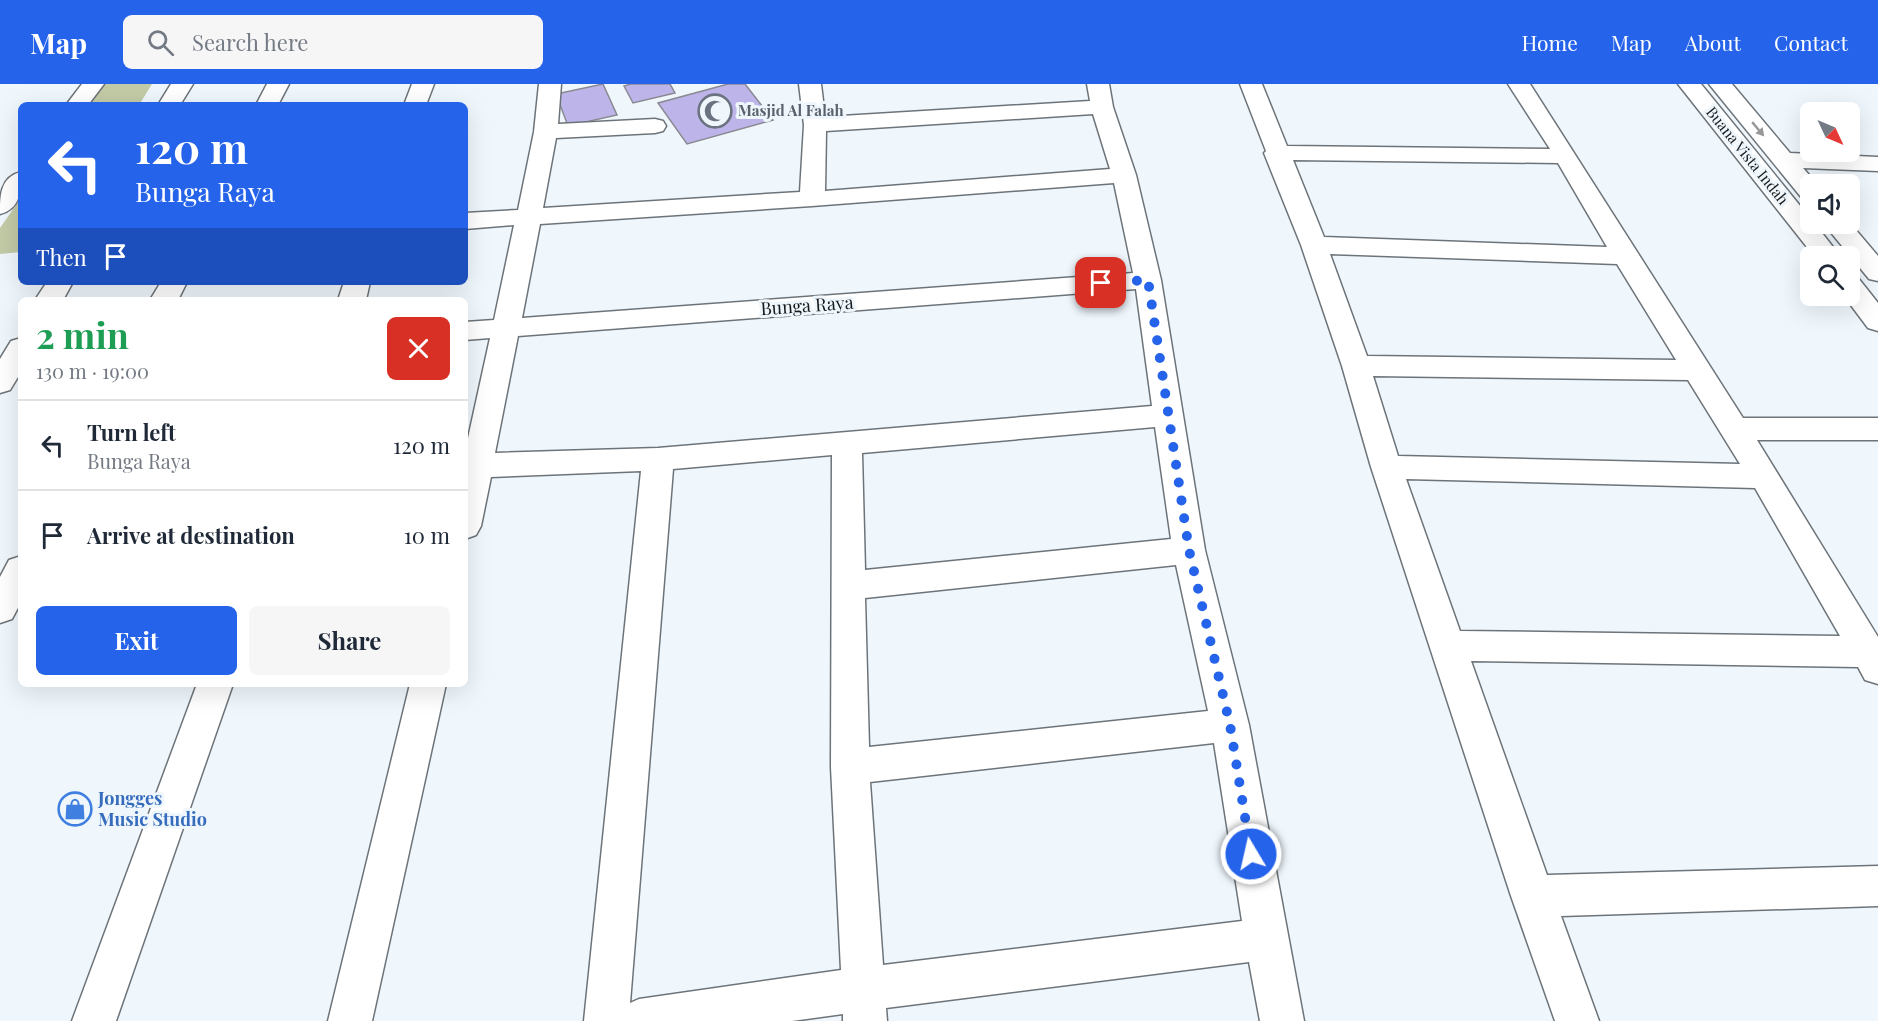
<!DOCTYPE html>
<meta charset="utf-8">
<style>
:root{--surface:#fff;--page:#f6f6f7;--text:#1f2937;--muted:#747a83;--line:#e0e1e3;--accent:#2563eb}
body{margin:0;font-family:"Playfair Display",serif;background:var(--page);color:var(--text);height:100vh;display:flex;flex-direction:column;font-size:22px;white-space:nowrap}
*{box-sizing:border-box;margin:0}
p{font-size:20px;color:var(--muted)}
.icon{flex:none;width:33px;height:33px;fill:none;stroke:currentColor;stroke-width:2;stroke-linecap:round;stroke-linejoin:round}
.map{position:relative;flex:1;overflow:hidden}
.details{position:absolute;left:18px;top:213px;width:450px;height:390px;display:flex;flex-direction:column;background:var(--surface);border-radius:9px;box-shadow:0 6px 24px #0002}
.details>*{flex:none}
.guide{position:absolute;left:18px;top:18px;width:450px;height:183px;border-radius:9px;box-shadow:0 6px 24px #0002;background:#2563eb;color:#fff;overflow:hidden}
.needle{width:39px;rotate:134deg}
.controls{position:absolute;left:1800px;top:18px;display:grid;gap:12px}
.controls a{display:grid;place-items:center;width:60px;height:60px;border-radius:9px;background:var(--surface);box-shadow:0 6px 24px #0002;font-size:30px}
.pin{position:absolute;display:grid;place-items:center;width:51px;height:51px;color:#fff;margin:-26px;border-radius:12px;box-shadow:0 3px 9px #0006}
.me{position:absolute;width:66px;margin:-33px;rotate:351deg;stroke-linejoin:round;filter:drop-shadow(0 0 4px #0008)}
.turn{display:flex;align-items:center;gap:21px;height:126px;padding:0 18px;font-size:27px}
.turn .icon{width:78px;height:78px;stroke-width:2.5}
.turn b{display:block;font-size:42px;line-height:51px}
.then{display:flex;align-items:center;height:57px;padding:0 18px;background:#0003;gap:12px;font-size:22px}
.round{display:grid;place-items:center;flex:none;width:63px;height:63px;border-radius:9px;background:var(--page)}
.head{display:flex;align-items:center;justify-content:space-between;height:102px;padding:0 18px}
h1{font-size:36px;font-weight:700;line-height:45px;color:#1e9e55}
.primary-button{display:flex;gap:12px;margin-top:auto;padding:12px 18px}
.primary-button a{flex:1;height:69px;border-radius:9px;background:var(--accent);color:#fff;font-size:24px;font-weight:700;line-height:69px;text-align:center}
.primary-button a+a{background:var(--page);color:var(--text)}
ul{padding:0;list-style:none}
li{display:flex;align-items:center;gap:18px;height:90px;padding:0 18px;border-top:2px solid var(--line)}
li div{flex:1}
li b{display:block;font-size:22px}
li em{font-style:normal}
header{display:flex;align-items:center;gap:36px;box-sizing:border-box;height:84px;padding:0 30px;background:var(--accent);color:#fff}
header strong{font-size:28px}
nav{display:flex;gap:33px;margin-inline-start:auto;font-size:21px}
.search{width:420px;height:54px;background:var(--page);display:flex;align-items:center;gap:15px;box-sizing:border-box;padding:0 21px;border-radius:9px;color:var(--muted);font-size:22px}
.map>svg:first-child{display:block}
.green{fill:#c3caa6}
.building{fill:#bdb5e9;stroke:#8a8991;stroke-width:1.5}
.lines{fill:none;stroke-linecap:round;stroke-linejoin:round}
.street-casing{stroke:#6d7479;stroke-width:3}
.secondary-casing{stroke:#6d7479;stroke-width:3}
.street{fill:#fff;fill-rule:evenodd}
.secondary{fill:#fff;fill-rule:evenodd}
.oneway{fill:#979899}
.route{stroke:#2563eb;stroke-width:10;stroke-dasharray:0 18}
.labels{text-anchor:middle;stroke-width:6;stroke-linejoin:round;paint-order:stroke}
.far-worship-label{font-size:15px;font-weight:bold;fill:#5b616d;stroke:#eff7fd;text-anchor:start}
.far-street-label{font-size:15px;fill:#171a1c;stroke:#eff7fd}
.street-label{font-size:18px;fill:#171a1c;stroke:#eff7fd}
.shop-label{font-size:18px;font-weight:bold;fill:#366cbe;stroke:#eff7fd;text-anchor:start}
</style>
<header>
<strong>Map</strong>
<div class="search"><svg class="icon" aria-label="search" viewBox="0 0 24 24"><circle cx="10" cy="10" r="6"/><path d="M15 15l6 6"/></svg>Search here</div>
<nav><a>Home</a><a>Map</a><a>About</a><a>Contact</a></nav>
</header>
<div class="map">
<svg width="1878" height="937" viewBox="0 0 1878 937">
<rect width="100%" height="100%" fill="#eff7fd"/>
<path class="green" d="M101 0H152L139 21H86Z
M21 114V168L0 170V144Z"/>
<path class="building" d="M603 0 617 31 568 42 556 10Z
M631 0H670L675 9 633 19 624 2Z
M728 0H745L773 36 687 60 658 19Z"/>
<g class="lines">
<g class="street-casing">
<path id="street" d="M82 0H104L88 21H66Z
M267 0H289L278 21H256Z
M412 0H434L426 21H404Z
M539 0H561L558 40 655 35 663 37 666 42 663 47 655 49 556 54 543 124 800 108 804 41 799 0H821L825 33 1090 17 1087 0H1109L1113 23 1136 91 1161 196 1205 466 1249 641 1304 937H1260L1249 878 886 924 887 937H843V930L792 937H584L641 387 491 393 481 442 476 451 465 455V368L490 254 465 256V238L494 236 514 141 465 145V129L518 126 534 48ZM1093 30 1110 85 825 107 826 47ZM1114 99 1133 189 522 234 540 140 812 122ZM1136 205 1152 322 658 364 495 369 518 252ZM1155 343 1171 455 865 486 862 369ZM832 371 831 683 841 886 639 915 630 919 673 385ZM1176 481 1208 627 869 663 865 514ZM1214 659 1242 837 883 881 870 698Z
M1240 0H1262L1287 62 1550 65 1508 0H1530L1743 334H1878V356H1757L1878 553V600L1865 596 1858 583 1471 577 1547 791 1878 782V822L1561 832 1599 937H1555L1511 812 1371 383 1342 282 1301 161 1264 69 1266 67ZM1293 76 1558 79 1607 163 1324 153ZM1330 170 1617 180 1676 276 1367 272ZM1373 292 1688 296 1740 380 1398 372ZM1406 395 1755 404 1840 552 1460 547Z
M1678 0H1701L1810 134V140H1815L1840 172H1814Z
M1709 0H1732L1790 69 1878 73V87L1803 84 1817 100H1810V115L1801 113Z
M21 88C21 106 21 125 0 130 0 112 0 93 21 88Z
M1850 139 1878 172V197L1869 195 1824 140Z
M1850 192 1859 195 1878 219V247L1868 244 1844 212H1850Z
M161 198H187L178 216H150Z
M344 198H370L366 216H338Z
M21 472V518L12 535 0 539V493L9 476Z
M197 600H233L116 937H72Z
M410 600H446L372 937H328Z"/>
</g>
<g class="secondary-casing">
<path id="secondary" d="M171 0H193L180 21H158Z
M47 198H73L63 216H35Z
M21 254V288L10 306 0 309V275L11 257Z"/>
</g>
<use href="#street" class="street"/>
<use href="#secondary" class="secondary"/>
</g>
<defs><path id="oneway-solid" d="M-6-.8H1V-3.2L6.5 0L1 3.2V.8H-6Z" transform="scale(1.5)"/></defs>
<use class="oneway" href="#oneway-solid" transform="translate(1758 45) rotate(50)"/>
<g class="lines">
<path class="route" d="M1101 199 1148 196 1189 466 1230 641 1251 770"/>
</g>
<defs>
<g id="mosque-ring" transform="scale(1.725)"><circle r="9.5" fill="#eff7fd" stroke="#6b7280" stroke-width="1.5"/><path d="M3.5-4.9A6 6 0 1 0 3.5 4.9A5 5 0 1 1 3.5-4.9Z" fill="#6b7280"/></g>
<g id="shop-ring" transform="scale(1.725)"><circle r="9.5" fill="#eff7fd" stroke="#3f7fe0" stroke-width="1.5"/><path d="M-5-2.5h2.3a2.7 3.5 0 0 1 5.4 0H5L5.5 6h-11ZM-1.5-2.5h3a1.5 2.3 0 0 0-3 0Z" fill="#3f7fe0"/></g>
</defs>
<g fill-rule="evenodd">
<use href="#mosque-ring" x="715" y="27"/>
<use href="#shop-ring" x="75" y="725"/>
</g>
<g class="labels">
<g class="far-worship-label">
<text x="738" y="32">Masjid Al Falah</text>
</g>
<g class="far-street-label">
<text transform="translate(1747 72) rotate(51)" y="5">Buana Vista Indah</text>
</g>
<g class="street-label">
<text transform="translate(807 222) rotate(-4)" y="6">Bunga Raya</text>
</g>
<g class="shop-label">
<text x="98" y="721">Jongges<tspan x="98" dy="21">Music Studio</tspan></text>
</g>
</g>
</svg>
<div class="controls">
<a><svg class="needle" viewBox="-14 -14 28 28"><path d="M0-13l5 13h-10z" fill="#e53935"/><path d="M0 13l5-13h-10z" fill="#747a83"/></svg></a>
<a><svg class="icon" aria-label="sound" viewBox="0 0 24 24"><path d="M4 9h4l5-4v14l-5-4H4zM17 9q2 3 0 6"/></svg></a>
<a><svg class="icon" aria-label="search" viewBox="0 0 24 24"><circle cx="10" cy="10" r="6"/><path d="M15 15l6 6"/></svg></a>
</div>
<div class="pin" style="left:1101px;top:199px;background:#d93025"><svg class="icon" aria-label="arrive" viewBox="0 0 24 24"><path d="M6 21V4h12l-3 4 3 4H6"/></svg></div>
<svg class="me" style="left:1251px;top:770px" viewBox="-20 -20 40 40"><circle r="17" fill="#2563eb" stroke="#fff" stroke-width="3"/><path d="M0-11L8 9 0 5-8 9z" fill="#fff"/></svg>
<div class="guide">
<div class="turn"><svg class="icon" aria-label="left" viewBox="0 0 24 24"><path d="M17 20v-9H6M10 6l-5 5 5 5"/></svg><div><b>120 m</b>Bunga Raya</div></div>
<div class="then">Then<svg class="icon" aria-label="arrive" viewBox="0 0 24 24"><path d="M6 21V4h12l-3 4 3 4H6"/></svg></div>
</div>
<section class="details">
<div class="head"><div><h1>2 min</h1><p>130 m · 19:00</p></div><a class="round" style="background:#d93025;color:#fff"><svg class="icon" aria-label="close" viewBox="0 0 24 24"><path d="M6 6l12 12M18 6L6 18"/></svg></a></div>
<ul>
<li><svg class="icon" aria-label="left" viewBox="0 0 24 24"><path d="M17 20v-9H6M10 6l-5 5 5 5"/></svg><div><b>Turn left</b><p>Bunga Raya</p></div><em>120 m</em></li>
<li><svg class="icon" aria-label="arrive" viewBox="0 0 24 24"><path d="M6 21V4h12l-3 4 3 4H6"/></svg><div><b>Arrive at destination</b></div><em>10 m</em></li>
</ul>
<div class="primary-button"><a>Exit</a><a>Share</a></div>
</section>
</div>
